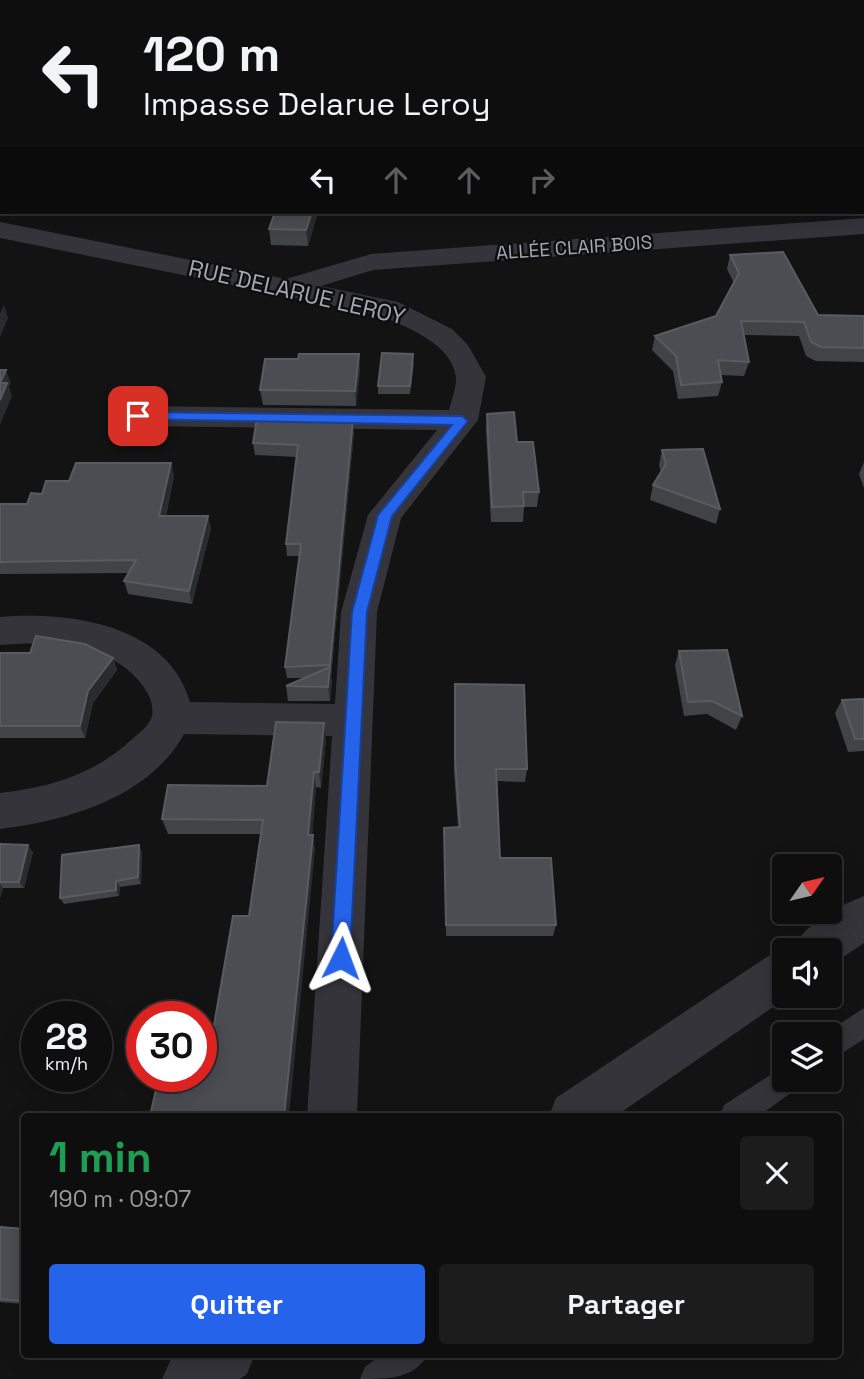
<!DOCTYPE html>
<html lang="fr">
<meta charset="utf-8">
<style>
:root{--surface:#0e0e0f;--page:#1c1c1d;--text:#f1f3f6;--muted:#9b9c9e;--line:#2e2e2f;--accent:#2563eb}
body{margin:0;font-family:"Space Grotesk",sans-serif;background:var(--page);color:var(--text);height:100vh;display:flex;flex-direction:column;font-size:26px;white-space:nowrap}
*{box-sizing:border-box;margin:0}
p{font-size:23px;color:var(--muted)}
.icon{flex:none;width:38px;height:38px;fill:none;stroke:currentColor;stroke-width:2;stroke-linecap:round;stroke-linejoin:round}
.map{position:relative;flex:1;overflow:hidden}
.details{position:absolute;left:21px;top:1113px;width:821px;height:245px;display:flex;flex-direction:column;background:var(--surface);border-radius:7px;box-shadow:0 4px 18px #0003,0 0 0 2px var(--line)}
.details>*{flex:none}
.guide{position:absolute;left:0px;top:0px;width:864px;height:214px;box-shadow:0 4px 18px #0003,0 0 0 2px var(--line);background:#0e0e0f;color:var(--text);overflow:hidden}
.needle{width:46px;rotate:56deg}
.fabs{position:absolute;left:772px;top:854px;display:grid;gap:14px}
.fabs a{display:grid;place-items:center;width:70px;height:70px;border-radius:7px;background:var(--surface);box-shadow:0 4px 18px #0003,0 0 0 2px var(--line);font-size:35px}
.speed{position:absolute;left:21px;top:1001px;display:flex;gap:14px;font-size:35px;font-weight:700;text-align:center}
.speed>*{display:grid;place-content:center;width:91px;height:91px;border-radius:50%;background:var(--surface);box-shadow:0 4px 18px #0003,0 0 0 2px var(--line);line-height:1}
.speed small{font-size:18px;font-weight:400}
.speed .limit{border:10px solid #d22;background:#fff;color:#111}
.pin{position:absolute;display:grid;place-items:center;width:60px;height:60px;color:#fff;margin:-30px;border-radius:14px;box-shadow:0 4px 10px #0006}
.me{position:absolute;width:77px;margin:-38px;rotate:3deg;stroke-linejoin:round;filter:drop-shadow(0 0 5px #0008)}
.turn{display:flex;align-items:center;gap:24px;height:147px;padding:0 28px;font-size:32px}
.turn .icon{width:91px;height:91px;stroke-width:2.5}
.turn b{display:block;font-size:49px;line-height:60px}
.lanes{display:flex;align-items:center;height:66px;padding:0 28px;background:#0003;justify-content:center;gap:35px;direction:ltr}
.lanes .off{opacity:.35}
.round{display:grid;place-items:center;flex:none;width:74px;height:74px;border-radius:7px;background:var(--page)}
.head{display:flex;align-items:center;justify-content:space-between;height:119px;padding:0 28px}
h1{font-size:42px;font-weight:700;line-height:52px;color:#1e9e55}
.button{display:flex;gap:14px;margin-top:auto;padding:14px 28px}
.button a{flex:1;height:80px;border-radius:7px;background:var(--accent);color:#fff;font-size:28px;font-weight:700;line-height:80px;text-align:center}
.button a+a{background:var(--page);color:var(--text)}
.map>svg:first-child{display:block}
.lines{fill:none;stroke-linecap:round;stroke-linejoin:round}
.lane{fill:#34343a;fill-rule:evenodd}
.street{fill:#34343a;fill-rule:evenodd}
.wall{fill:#414347}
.shaded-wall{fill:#2a2b2e}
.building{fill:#4c4d53;stroke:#5a5b62;stroke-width:2}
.route{fill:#2563eb;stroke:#184099;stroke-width:2}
.labels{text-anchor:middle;stroke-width:5;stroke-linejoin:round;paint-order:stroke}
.far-street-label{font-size:19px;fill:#a4a7b5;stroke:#0e0e0f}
.street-label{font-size:23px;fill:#a4a7b5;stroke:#0e0e0f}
</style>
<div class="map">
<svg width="864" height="1379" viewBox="0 0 864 1379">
<rect width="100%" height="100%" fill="#131314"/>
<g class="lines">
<path class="lane" d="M864 1008V1039L830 1061V1034H824Z
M784 1066V1080H799L795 1090 759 1116H720L724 1105Z
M382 1354H428C415 1379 388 1379 360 1379L365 1367Z"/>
<path class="street" d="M0 94H2V108H0Z
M864 218V234L373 270 321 286 398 302 452 329 468 345 486 377 478 420 401 518 377 612 357 1116H307L332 736 184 734C149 798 66 821 0 829V793C51 787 93 775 131 740 138 734 150 725 152 716 154 705 149 694 143 686 111 642 48 641 0 645V617C69 611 168 624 190 702L335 704 341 612 368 515 437 430 138 426 127 423 123 416 127 409 138 406 449 410C451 401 457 386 456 377 451 342 406 328 380 315L0 238V222L286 279 371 254Z
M864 896V943L830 966V950H793C803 924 838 906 864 896Z
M784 950V996H789L616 1116H549L556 1098 768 956Z
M177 1354H255L247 1374 240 1379H162L171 1359Z"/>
</g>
<path class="wall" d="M611 0H840L842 2H611Z
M275 212H318L308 246 271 245 269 229Z
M730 255 818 315 864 316V362L816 361 806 356 799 336 744 335 749 362 744 376 721 375 722 382 718 396 678 399 673 371 652 350 655 336 716 316 734 283 727 269Z
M414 362 410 394H378V386Z
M360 369 356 406 263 405 260 390Z
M487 414 517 442 539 492 537 507H524L523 522H491L486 430Z
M354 432 331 677 332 682 330 701H288L286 686 305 678H287L285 667 299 556H287L286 544 297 457 255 455 253 443Z
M662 450 720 509 716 524 650 500 653 485 661 472 659 465Z
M864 462V488L859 474Z
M171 463 174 476 166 516 211 528 192 604 128 594 124 581 129 573 0 574V504H27L42 494 69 481Z
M679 651 742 716 736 730 707 714 684 716 675 665Z
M0 653 113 658 117 670 93 703 85 738H0Z
M455 684 527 769 525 782 497 781 500 858 556 925 553 936H446L444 840 458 827 454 771Z
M864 699V751L848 752 835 713 842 700Z
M326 739 321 788 316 787 312 835 315 850 205 1077 249 916 261 834H168L162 819 267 786Z
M0 844 33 852 24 888H3L0 898Z
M142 852 141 884 120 887 119 896 64 904 60 898Z
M0 1227 24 1229V1304L0 1302Z"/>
<path class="shaded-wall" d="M544 0H608L598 2H535Z
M0 19 2 24V36L0 39Z
M312 212H318L308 246 306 230Z
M4 305 8 318 0 337V313Z
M359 354 360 369 356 406 355 391Z
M6 370 11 383 9 387 12 396 0 425V383Z
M353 419 354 432 331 677 330 665Z
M171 463 174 476 163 528 159 516Z
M208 516 211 528 192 604 189 591Z
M113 658 117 670 93 703 85 738 80 726 88 691Z
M330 667 332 682 330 701 328 687Z
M324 723 326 739 321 788 319 772Z
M314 772 316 787 311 849 308 835Z
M313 835 315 850 289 1116H284Z
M28 845 33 852 24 888 19 882Z
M139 845 142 852 141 884 138 877Z
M116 881 120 887 119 896 116 890Z
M0 884 3 888 0 898Z"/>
<path class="building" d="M1 0H103L105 2H2V21L0 19V20Z
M189 0H276V2H189Z
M307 0H544L535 2H307Z
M623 0H840L842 2H625Z
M863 65H864V97H863Z
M275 212H312L306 230 269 229Z
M783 252 818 315 864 316V348L821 347 811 342 804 322 741 321 749 362 718 360 722 382 681 385 676 356 655 336 716 316 739 273 730 255Z
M382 353 413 354 410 386H378Z
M299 354H359L355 391 260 390 265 359H298Z
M0 370H6L0 383H7L0 400Z
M514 412 517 442H533L539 492H523L524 506 492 507 487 414Z
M257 418 353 419 330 665 285 667 301 544H286L298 445 253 443Z
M703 449 720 509 653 485 666 464 662 450Z
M76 463H171L159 516H208L189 591 124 581 136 560 0 562V504H27L31 493 42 494 46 481H69Z
M36 636 85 644 113 658 88 691 80 726H0V653H30Z
M727 650 742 716 712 701 688 702 679 651Z
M330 667 328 687 286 686Z
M455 684 524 685 527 769H496L500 858H551L556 925H446L444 828 460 827 455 758Z
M864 699V739H855L842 700Z
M276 722 324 723 319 772H314L308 835H313L284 1116H150L159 1076 205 1077 233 916H249L263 820 162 819 168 785 267 786Z
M0 844 28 845 19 882H0Z
M139 845 138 877 116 881V890L60 898 62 855Z
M0 1227 24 1229V1301L0 1299Z"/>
<path class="route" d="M138 412 462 416 468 421 392 516 367 612 350 958 348 964 341 967 334 964 331 958 352 612 378 515 452 425 134 419 132 416Z"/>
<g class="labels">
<g class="far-street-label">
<text transform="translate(574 247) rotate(-4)" y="7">ALLÉE CLAIR BOIS</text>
</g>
<g class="street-label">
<text transform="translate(297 292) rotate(13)" y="8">RUE DELARUE LEROY</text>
</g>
</g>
</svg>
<div class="fabs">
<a><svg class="needle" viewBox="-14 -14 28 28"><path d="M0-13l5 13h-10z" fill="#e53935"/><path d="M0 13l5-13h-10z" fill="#9b9c9e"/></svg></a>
<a><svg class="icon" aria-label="sound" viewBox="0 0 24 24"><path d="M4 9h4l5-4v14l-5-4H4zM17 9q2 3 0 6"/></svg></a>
<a><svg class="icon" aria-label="layers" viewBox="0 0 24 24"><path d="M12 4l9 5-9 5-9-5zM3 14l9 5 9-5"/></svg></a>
</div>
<div class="speed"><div>28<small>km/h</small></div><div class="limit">30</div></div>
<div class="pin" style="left:138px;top:416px;background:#d93025"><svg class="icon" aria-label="arrive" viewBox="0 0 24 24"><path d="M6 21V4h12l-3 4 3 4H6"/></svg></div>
<svg class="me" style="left:341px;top:958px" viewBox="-20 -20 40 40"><path d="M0-17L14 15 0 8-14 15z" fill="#2563eb" stroke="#fff" stroke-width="4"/></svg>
<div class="guide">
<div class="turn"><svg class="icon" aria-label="left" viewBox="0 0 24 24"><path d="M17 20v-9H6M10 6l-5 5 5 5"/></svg><div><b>120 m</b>Impasse Delarue Leroy</div></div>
<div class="lanes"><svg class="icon" aria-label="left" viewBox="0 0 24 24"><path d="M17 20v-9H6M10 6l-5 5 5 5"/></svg><svg class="icon off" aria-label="ahead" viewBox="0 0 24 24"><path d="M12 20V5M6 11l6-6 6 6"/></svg><svg class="icon off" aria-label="ahead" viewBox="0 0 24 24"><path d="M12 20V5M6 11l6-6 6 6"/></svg><svg class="icon off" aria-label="right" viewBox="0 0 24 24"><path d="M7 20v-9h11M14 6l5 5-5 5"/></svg></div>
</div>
<section class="details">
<div class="head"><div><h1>1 min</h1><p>190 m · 09:07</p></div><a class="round"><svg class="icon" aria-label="close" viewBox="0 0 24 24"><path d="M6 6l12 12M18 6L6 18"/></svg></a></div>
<div class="button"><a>Quitter</a><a>Partager</a></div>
</section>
</div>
